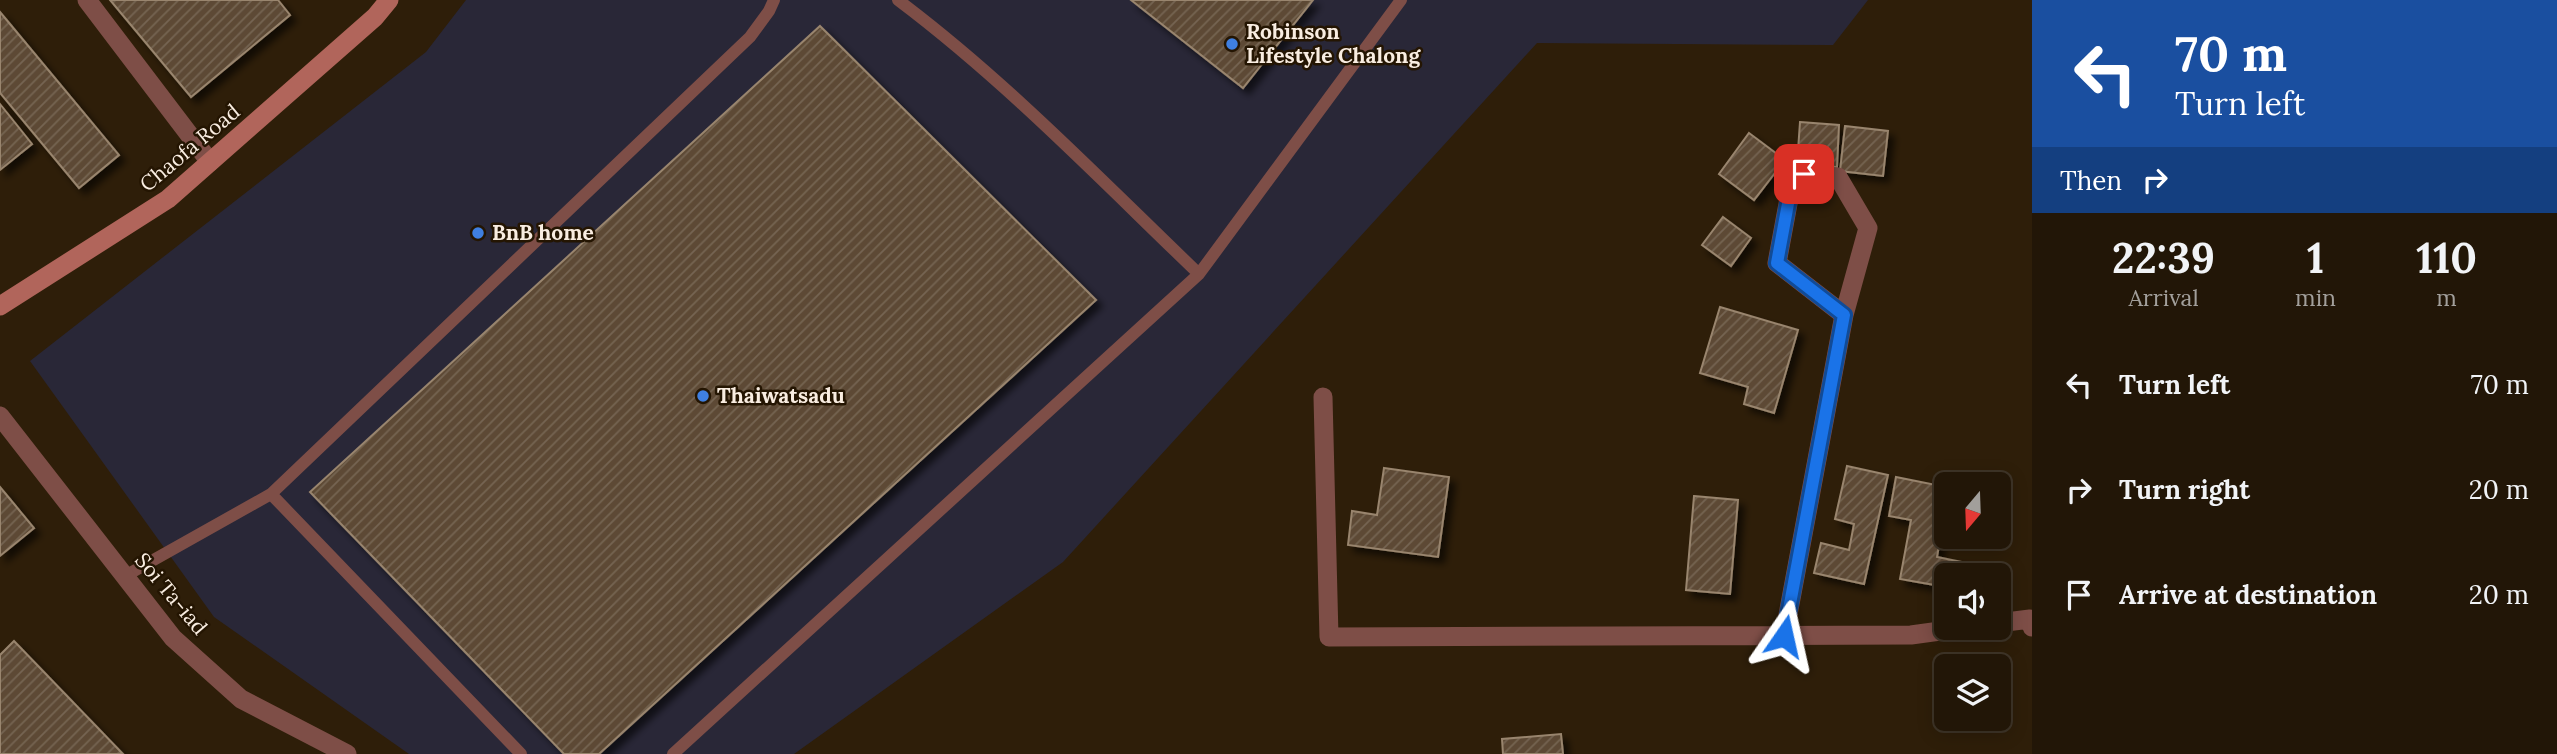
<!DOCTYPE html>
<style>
:root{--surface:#221607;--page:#2e2315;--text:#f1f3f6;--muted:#a29f9b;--line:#3f3528}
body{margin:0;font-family:Lora,serif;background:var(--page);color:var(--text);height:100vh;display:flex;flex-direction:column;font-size:26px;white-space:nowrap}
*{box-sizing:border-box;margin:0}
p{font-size:23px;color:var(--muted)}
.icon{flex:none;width:38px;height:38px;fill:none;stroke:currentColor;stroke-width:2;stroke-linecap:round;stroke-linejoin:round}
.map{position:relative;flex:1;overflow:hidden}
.side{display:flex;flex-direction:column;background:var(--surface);width:525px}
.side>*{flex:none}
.guide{background:#1a4fa0;color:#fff;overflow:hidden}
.needle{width:46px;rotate:199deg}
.fabs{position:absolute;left:1934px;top:472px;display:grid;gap:14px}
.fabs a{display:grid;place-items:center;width:77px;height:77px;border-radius:10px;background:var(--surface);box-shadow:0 4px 18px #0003,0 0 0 2px var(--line);font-size:35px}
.pin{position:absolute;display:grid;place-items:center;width:60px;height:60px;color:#fff;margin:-30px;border-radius:14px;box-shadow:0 4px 10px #0006}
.me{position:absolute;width:77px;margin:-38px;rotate:11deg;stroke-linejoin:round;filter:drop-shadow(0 0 5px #0008)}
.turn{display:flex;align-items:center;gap:24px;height:147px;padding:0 28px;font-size:32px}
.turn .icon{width:91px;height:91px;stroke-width:2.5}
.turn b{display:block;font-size:49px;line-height:60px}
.then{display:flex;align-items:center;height:66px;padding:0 28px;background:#0003;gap:14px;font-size:26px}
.eta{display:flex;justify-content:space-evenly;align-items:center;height:119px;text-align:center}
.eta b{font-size:42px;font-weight:800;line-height:49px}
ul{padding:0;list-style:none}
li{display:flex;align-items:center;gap:21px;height:105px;padding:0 28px}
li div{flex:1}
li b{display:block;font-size:26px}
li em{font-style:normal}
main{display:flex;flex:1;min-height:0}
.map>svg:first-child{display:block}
.commercial{fill:#292737}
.building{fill:url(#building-hatch);stroke:#99856e;stroke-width:2;filter:url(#shadow)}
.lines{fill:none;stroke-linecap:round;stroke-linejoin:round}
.service{stroke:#7e4e47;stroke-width:12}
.minor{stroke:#7e4e47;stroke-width:19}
.tertiary{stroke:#7e4e47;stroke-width:19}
.secondary{stroke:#b1655b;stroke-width:19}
.route-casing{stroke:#114b97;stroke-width:18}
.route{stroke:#1a73e8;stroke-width:12}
.shop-dot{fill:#3f7fe0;stroke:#241502;stroke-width:2.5}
.labels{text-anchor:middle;stroke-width:5;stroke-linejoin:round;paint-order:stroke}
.poi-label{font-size:21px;font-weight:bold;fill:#f9ede1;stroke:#241502;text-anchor:start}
.street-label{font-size:21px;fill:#f9ede1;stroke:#241502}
</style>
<main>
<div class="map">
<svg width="2032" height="754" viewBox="0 0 2032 754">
<defs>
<pattern id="building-hatch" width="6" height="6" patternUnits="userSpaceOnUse" patternTransform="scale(1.75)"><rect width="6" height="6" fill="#5d4a35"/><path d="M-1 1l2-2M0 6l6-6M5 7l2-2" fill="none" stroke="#756452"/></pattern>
<filter id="shadow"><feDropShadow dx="6" dy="6" stdDeviation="3.5" flood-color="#0009"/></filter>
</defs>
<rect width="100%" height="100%" fill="#2e1e09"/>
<path class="commercial" d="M466 0H1868L1833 45 1537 43 1063 562 794 754H409L214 617 30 361 426 52Z"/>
<path class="building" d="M110 0H278L290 15 191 97Z
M1131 0H1313L1243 88Z
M0 12 119 155 79 188 0 93Z
M820 26 1096 300 599 754H564L310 492Z
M0 104 32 144 0 170Z
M1800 122 1839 125 1837 167 1797 165Z
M1845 126 1888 131 1883 176 1840 171Z
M1749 133 1785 160 1754 200 1719 174Z
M1723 217 1751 238 1731 266 1702 245Z
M1720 307 1798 330 1774 413 1744 404 1748 387 1700 373Z
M1847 466 1888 475 1864 584 1814 573 1821 543 1849 550 1854 524 1835 519Z
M1384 468 1449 477 1438 557 1348 545 1352 511 1377 515Z
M1896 477 1946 487V507L1937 557 1972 564 1970 576H1946V587L1900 579 1911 520 1889 516Z
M0 487 34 528 0 556Z
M1694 496 1738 500 1730 594 1686 590Z
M14 641 123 754H0V655Z
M1561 734 1563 754H1503L1502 739Z"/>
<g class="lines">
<path class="service" d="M898 0C1007 82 1101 180 1199 274
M271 494 521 754
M125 576 271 494 750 37 769 11 774 0
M673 754 1199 274 1401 0"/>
<path class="minor" d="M87 0 210 162
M1323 397 1329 637 1911 635 1962 628
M1998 623 2030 619 2032 627
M1784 636 1844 315 1777 263 1790 193 1804 174 1838 177 1868 228 1844 315"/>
<path class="tertiary" d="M0 416 173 638 241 699 347 754"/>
<path class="secondary" d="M0 306 168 199 375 17 389 0"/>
</g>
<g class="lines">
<g class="route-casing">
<path id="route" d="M1784 636 1844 315 1777 263 1790 193 1804 174"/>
</g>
<use href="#route" class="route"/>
</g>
<g class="shop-dot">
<circle cx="1232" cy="44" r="7"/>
<circle cx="478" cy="233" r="7"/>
<circle cx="703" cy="396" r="7"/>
</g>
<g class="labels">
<g class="poi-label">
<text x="1246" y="39">Robinson<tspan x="1246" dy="24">Lifestyle Chalong</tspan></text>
<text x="492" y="240">BnB home</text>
<text x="717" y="403">Thaiwatsadu</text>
</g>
<g class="street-label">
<text transform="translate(190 148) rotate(-40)" y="7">Chaofa Road</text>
<text transform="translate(171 594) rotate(50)" y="7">Soi Ta-iad</text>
</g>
</g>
</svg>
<div class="fabs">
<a><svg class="needle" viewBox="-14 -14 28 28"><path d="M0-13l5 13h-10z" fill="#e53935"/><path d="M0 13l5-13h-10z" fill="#a29f9b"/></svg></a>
<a><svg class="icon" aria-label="sound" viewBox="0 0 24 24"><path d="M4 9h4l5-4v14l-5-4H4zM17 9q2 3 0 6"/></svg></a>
<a><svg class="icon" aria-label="layers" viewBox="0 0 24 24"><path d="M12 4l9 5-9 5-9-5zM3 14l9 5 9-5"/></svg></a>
</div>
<div class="pin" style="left:1804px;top:174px;background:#d93025"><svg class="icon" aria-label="arrive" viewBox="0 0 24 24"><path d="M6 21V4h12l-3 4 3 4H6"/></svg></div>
<svg class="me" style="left:1784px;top:636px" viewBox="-20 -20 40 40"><path d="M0-17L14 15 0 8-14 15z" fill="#1a73e8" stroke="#fff" stroke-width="4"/></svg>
</div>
<section class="side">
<div class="guide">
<div class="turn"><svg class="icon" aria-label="left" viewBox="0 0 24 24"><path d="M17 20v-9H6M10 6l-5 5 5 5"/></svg><div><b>70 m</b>Turn left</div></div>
<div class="then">Then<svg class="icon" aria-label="right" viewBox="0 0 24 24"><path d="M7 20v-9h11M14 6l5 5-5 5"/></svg></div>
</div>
<div class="eta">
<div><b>22:39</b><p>Arrival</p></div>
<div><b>1</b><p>min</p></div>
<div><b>110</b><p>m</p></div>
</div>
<ul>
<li><svg class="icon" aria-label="left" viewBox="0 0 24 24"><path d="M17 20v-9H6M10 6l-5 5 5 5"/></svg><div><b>Turn left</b></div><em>70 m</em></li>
<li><svg class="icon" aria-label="right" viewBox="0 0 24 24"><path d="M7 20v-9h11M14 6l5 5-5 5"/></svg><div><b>Turn right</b></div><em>20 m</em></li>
<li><svg class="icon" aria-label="arrive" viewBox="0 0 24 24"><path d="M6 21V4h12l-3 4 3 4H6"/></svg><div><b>Arrive at destination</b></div><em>20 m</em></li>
</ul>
</section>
</main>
